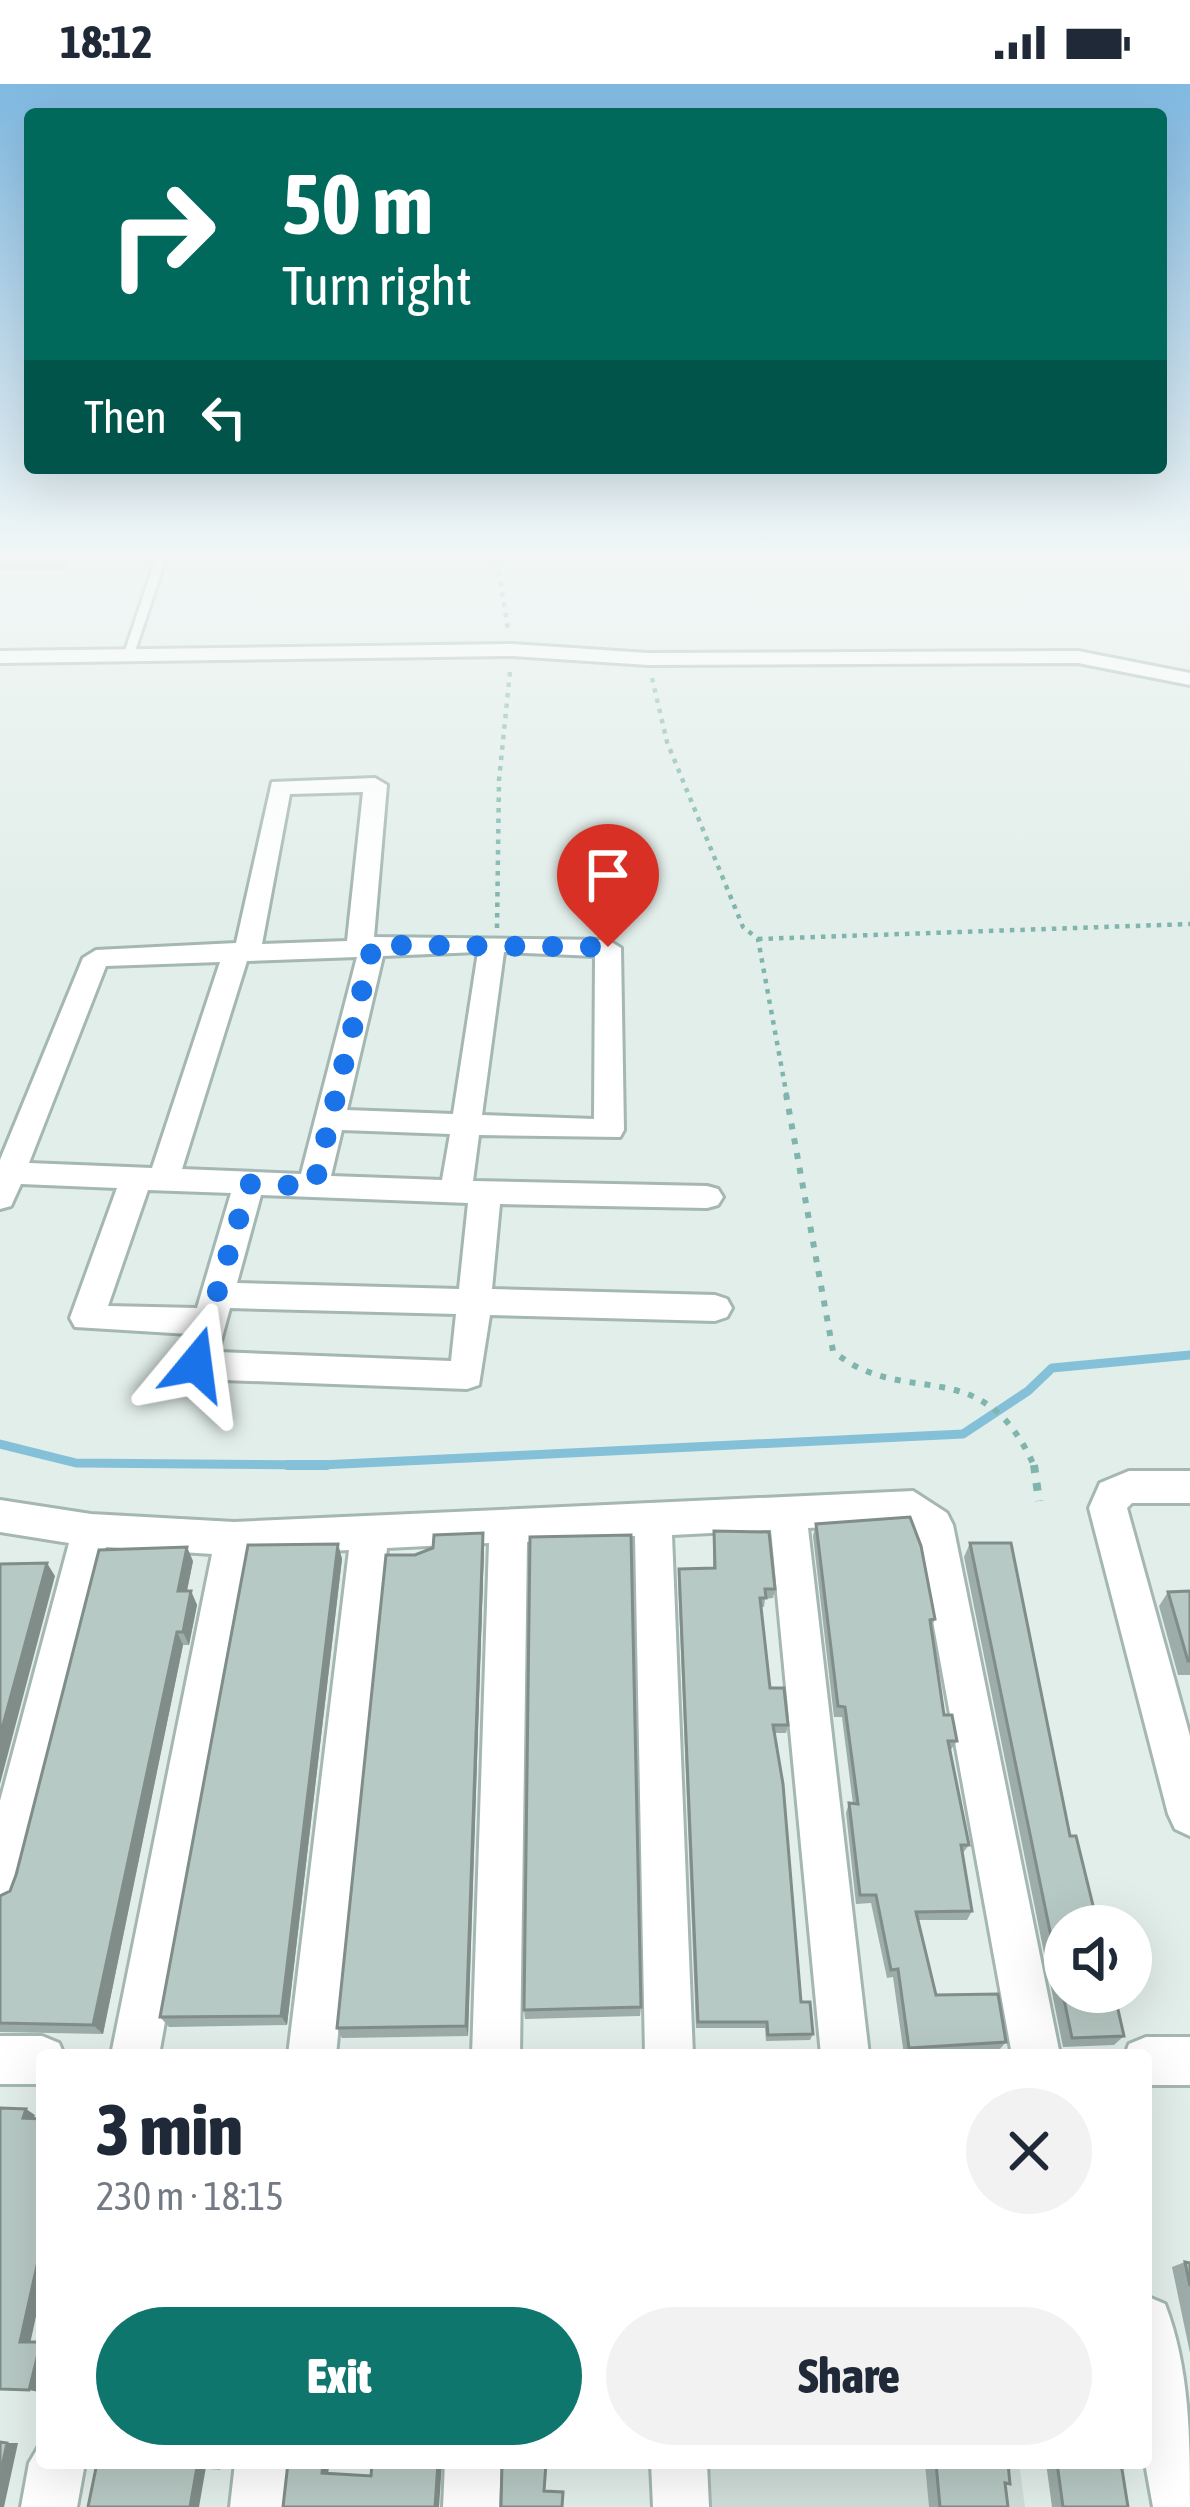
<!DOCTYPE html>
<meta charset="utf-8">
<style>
:root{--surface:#fff;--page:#f2f2f3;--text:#1f2937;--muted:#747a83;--accent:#0f766e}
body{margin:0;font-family:"Asap Condensed",sans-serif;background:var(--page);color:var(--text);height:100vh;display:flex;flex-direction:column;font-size:45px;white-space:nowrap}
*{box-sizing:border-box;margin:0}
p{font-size:39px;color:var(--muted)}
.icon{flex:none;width:66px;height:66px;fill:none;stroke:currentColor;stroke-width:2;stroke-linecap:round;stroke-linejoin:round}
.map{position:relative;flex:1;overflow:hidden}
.side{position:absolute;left:36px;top:1965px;width:1116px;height:420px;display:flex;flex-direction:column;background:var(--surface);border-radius:12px;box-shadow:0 12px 48px #0002}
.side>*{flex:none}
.banner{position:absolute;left:24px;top:24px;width:1143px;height:366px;border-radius:12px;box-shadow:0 12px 48px #0002;background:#00695c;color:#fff;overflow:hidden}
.fabs{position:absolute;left:1044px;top:1821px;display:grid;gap:24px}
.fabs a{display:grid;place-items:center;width:108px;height:108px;border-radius:50%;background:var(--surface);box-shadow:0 12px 48px #0002;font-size:60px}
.pin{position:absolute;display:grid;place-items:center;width:102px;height:102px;color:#fff;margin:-123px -51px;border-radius:50% 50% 50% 0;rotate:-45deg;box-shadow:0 0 12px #0007}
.pin .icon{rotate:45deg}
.me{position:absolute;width:132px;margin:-66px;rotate:16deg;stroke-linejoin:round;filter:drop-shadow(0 0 9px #0008)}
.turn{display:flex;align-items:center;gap:42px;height:252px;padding:0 60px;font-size:54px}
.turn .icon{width:156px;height:156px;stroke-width:2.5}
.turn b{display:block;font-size:84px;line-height:102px}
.then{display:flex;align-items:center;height:114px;padding:0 60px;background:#0003;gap:24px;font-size:45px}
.round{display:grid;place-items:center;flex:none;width:126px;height:126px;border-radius:63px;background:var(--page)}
.headline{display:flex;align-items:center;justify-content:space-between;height:204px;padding:0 60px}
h1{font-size:72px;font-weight:800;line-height:90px}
.primary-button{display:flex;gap:24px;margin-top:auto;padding:24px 60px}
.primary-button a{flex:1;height:138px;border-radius:72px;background:var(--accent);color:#fff;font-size:48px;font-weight:800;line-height:138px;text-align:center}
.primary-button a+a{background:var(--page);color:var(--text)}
.status{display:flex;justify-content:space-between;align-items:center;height:84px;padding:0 60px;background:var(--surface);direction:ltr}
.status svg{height:33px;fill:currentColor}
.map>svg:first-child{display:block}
.built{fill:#d0deda}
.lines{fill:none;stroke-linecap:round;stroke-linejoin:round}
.stream-far1{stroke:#85c0d9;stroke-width:9}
.stream{stroke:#85c0d9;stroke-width:10}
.lane-casing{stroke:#a4b7b3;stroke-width:6}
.street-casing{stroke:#a4b7b3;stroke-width:6}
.path-far2{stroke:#7fb5ac;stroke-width:4.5;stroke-dasharray:4.5 6;stroke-linecap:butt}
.path-far1{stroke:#7fb5ac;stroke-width:6;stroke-dasharray:6 9;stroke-linecap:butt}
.path{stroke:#7fb5ac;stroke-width:8;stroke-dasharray:8 10;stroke-linecap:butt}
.lane{fill:#fff;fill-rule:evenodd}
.street{fill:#fff;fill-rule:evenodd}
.wall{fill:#9dada9}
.shaded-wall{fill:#808d89}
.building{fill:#b7c9c4;stroke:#808d89;stroke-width:3}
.route{stroke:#1a73e8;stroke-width:21;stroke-dasharray:0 37.8}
</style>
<div class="status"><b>18:12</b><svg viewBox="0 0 49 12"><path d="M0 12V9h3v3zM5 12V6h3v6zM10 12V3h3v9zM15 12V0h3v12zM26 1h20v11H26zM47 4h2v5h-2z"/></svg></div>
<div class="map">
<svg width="1190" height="2423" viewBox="0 0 1190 2423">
<rect width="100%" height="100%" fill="#e2eeea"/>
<path class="built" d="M702 2379H1019L1025 2423H704Z"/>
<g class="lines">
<path class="stream-far1" d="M0 1360 76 1379 321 1381 963 1350 1028 1307 1052 1284 1190 1271"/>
<path class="stream" d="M287 1381H327"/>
<g class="lane-casing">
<path id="lane" d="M155 477H165L134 570 125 572 124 570Z"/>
</g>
<g class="street-casing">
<path id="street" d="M512 560 648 569 1078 567 1190 589V601L1078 579 648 581 512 572 0 579V567Z
M375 694 387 701 374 853 608 856 621 864 624 1046 620 1053 479 1051 473 1097 707 1102 718 1105 723 1113 718 1121 707 1124 500 1120 492 1205 715 1211 727 1215 732 1224 727 1233 715 1237 490 1231 479 1301 467 1305 197 1295 185 1291 180 1281 189 1250 75 1243 70 1234 117 1104 21 1100 11 1122 0 1125V1076L83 874 96 866 236 859 272 698ZM363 708 347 857 262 860 290 710ZM478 868 453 1030 347 1026 383 872ZM504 868 595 872 594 1035 482 1031ZM357 873 301 1090 182 1085 247 877ZM220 878 152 1084 29 1079 106 882ZM342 1046 450 1050 442 1096 331 1092ZM148 1106 231 1109 197 1224 108 1222ZM261 1111 468 1119 459 1205 237 1199ZM230 1224 456 1230 451 1277 218 1268Z
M1129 1387H1190V1419H1132L1127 1424 1190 1652V1752L1175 1745 1168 1730 1089 1424 1100 1399Z
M913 1407 947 1429 953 1441 1060 1971H1012L917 1449 906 1439 808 1444 869 1971H821L771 1446 672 1451 693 1971H645L635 1452 527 1458 520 1971H472L489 1459 387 1464 336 1971H288L349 1466 250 1471 159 1971H111L212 1470 106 1463 22 1800 16 1816 0 1822V1717L69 1459 0 1448V1416L91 1430 234 1438Z
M0 1952H42L59 1959 64 1971H42V2000H0Z
M1146 1953H1190V2001H1146V1971H1125L1129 1960Z
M1146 2212 1165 2220C1190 2285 1190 2355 1190 2423H1153L1145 2379Z
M42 2357V2379H85L77 2423H21L29 2379Z
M235 2379H291L286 2423H230Z
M445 2379H501L499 2423H443Z
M651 2379H707L709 2423H653Z"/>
</g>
<path class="path-far2" d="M497 477 508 545
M652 594 667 658 743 843 758 855 787 1013
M497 844 499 696 510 588
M758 855 1190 840"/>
<path class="path-far1" d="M786 1010 833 1267C906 1328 982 1263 1035 1384"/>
<path class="path" d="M1034 1381 1039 1417"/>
<use href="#lane" class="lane"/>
<use href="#street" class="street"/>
</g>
<path class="wall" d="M0 477H68L65 485 0 486Z
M816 1440 935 1535 931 1544 944 1631 957 1657 950 1667 969 1761 962 1770 972 1827 967 1836H918L936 1911 1006 1958 1000 1965 904 1971 893 1893 887 1894 871 1819 856 1820 846 1729 849 1719 853 1720 842 1633H834L813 1452Z
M714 1447 775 1505 773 1514 765 1515 764 1523H761L770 1604 788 1641 786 1649H774L801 1918 813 1950 810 1956 766 1957 765 1944H696L678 1494 679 1485 713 1484Z
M483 1449 484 1464 468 1952 342 1954 337 1944 415 1471Z
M970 1459 1070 1752 1124 1952 1114 1961 1063 1963 964 1473Z
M338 1460 342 1475 287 1941 169 1943 160 1933Z
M193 1477 187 1507H191L197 1521 189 1561H183L103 1950 0 1948V1812L10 1807Z
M1190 1507V1591H1178L1159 1522 1168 1508Z
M641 1923 640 1932 525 1935 524 1926Z
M1185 2178 1190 2179V2269L1172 2183Z
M925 2379H1008L1005 2399 1008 2423H929Z
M1046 2379H1121L1128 2423H1052Z"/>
<path class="shaded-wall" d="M483 1449 484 1464 468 1952 466 1942Z
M338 1460 342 1475 287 1941 281 1932Z
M187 1463 193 1477 184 1521 178 1507Z
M47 1479 55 1492 0 1700V1652Z
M191 1507 197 1521 189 1561 183 1548Z
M177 1548 183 1561 103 1950 93 1941Z
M26 2025 35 2031 32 2040 23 2034Z
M42 2159V2205L30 2260 20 2258Z
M41 2258 42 2296 39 2308 29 2306Z
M7 2359H18L4 2423H0V2392Z
M323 2379H330L328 2389H322Z
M438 2379H442L439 2423H435Z
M197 2383H206L199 2423H190Z"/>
<path class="building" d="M910 1433 921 1462 935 1535 930 1536 944 1631H952L957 1657H948L969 1761H961L972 1827 916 1828 936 1911 998 1910 1006 1958 909 1964 898 1885 891 1886 876 1811H860L849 1719 858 1720 845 1623 838 1622 816 1440Z
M714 1447 769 1448 775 1505H765L766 1514H760L770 1604H784L788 1641H773L783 1700 801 1918H810L813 1950 768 1951 767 1938H698L679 1485 715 1484Z
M483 1449 466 1942 337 1944 386 1471H415L433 1464 434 1451Z
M631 1451 641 1923 524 1926 530 1453Z
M970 1459H1011L1070 1752H1076L1098 1842H1065V1908H1114L1124 1952 1072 1954Z
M338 1460 281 1932 160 1933 248 1461Z
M187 1463 178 1507H191L183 1548H177L93 1941 0 1939V1812L10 1807 16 1791 99 1466Z
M47 1479 0 1652V1480Z
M1190 1507V1577H1188L1168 1508Z
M0 2024 26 2025 23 2034 42 2035V2159L20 2258H41L29 2306 0 2305Z
M1185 2178 1190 2179V2202Z
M0 2358 7 2359 0 2392Z
M97 2379H220L219 2384 197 2383 190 2423H88Z
M288 2379H323L322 2389 371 2392 372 2379H438L435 2423H283Z
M502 2379H546L544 2407 563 2408 562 2423H501Z
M936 2379H1008L1010 2400 1005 2399 1008 2423H940Z
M1057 2379H1121L1128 2423H1063Z"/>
<linearGradient id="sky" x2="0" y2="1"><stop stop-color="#80b9e2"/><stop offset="0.58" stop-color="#f2f7f6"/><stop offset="1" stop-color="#f2f7f6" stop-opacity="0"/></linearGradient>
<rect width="1190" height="817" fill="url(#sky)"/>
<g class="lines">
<path class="route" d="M196 1280 249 1100 314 1102 373 861 608 863"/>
</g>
</svg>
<div class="fabs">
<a><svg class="icon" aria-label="sound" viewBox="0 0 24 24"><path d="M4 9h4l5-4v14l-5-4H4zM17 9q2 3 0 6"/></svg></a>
</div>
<div class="pin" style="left:608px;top:863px;background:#d93025"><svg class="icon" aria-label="arrive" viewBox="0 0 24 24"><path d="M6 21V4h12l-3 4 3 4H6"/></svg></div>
<svg class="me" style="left:196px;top:1280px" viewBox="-20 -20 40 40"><path d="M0-17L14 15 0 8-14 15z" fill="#1a73e8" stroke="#fff" stroke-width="4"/></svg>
<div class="banner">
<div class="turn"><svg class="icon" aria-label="right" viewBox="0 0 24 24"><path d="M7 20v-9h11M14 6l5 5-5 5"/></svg><div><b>50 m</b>Turn right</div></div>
<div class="then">Then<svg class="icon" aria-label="left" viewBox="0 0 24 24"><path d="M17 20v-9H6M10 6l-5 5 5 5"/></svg></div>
</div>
<section class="side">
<div class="headline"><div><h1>3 min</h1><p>230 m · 18:15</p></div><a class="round"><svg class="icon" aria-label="close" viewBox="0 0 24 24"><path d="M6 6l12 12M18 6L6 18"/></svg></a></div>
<div class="primary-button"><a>Exit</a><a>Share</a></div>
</section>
</div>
